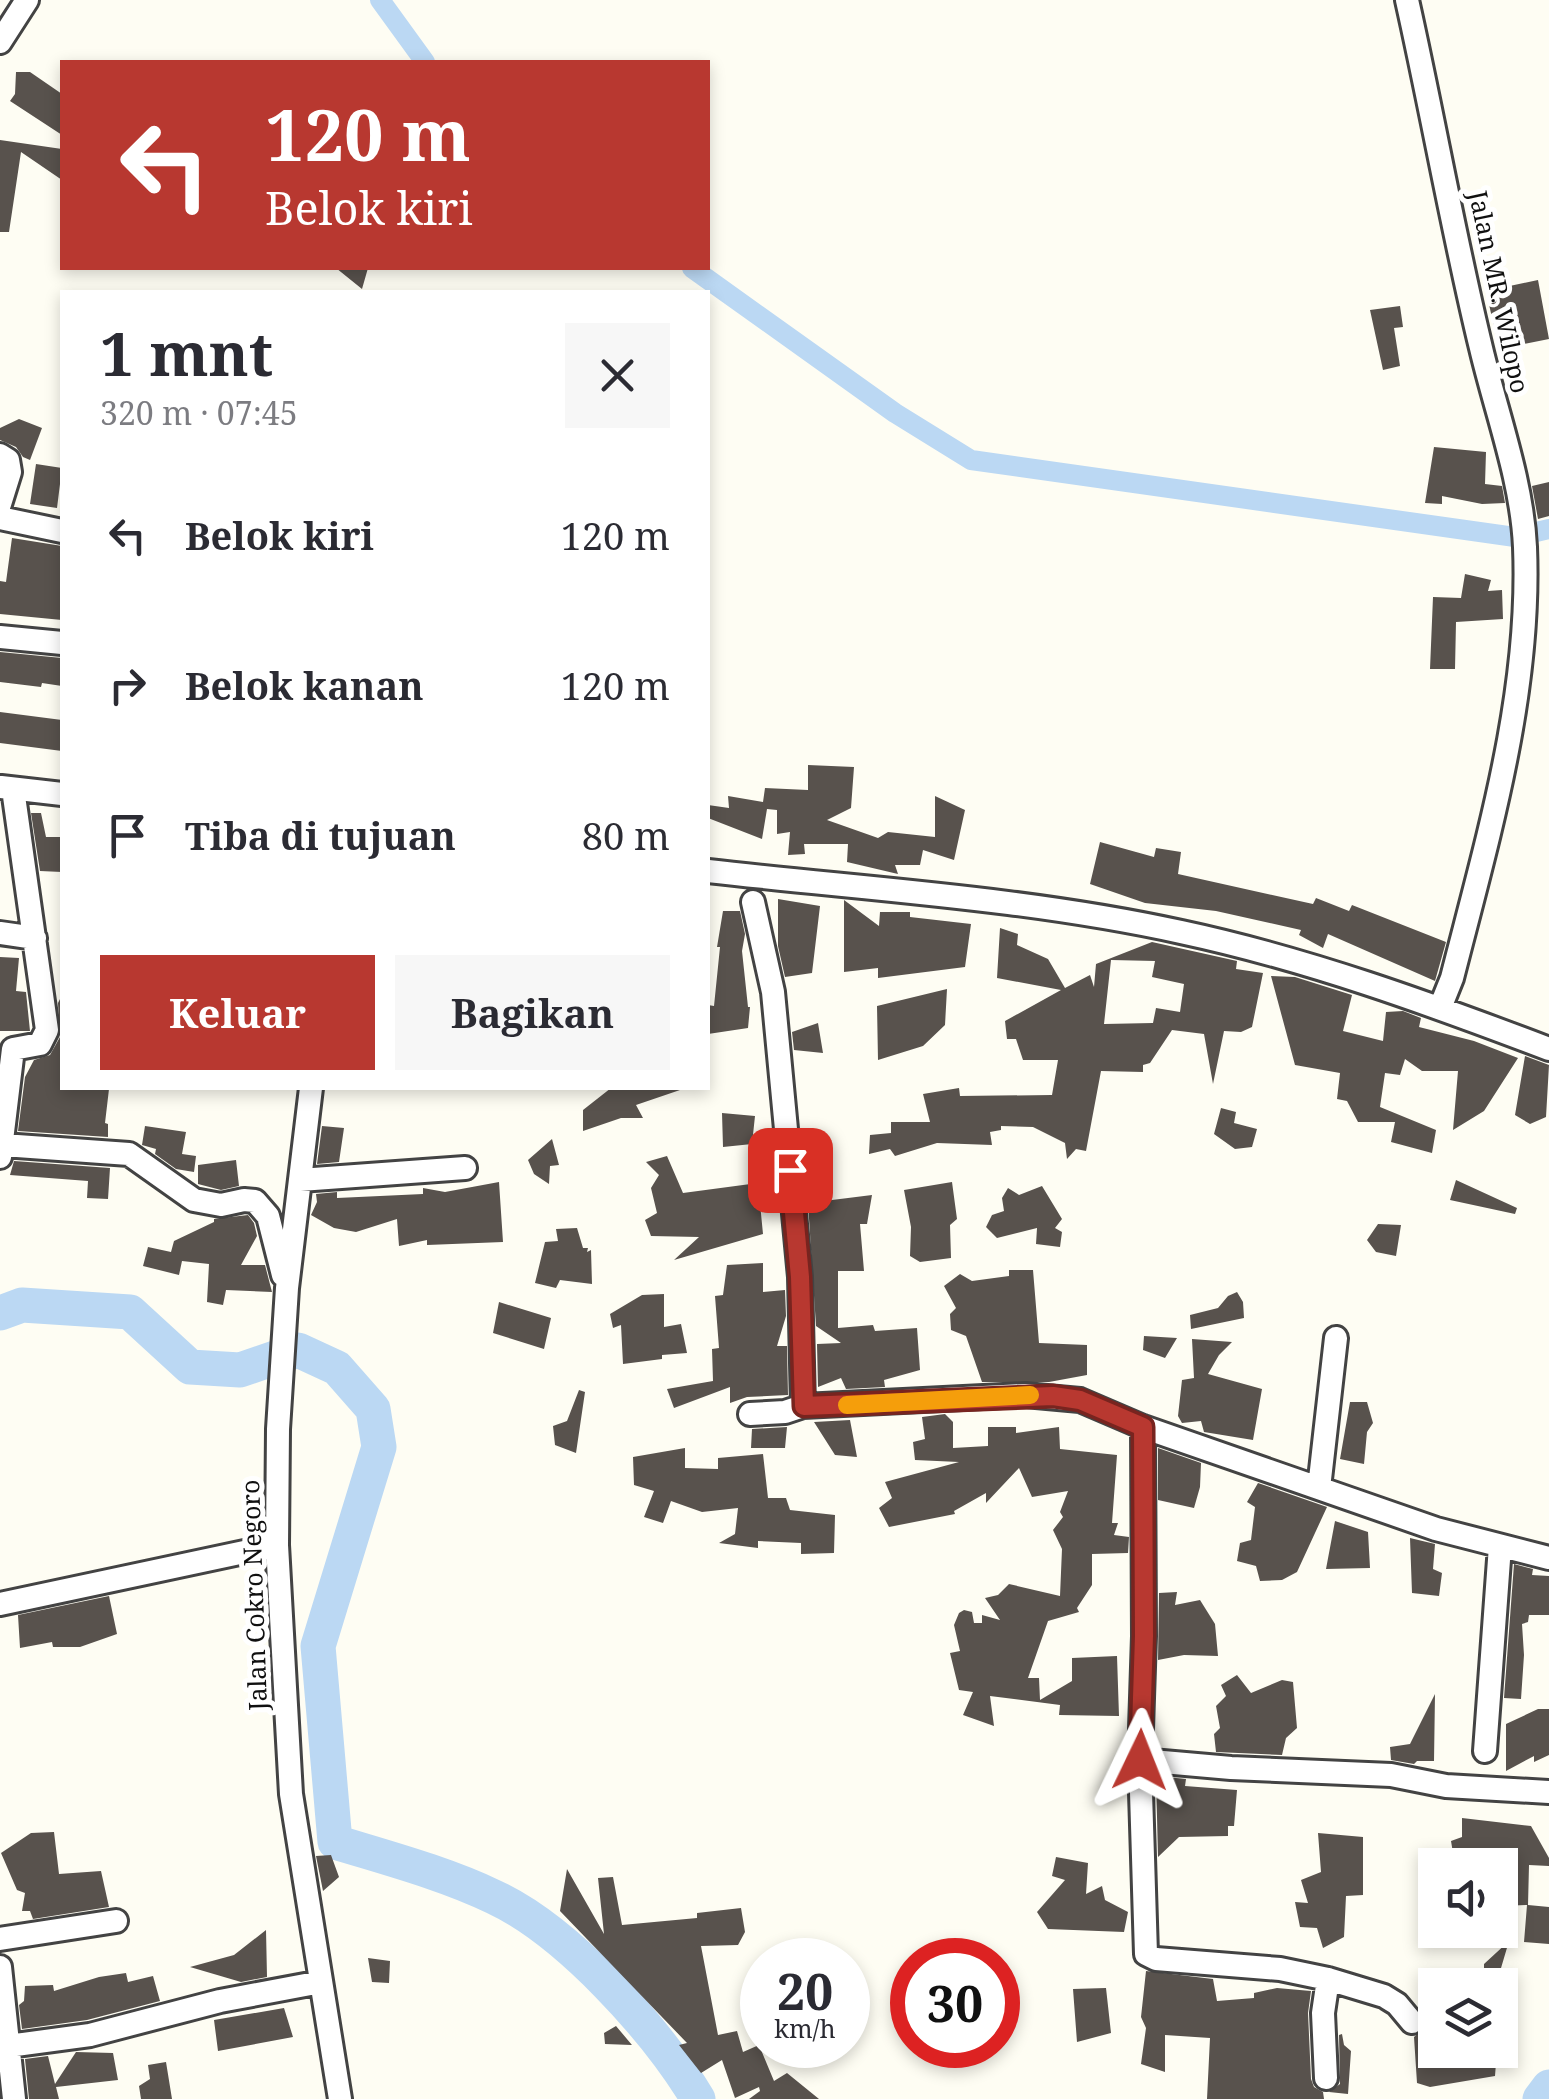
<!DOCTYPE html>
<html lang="id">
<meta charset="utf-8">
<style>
:root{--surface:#fff;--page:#f7f7f7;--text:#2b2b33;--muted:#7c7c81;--accent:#b83830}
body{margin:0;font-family:"Noto Serif",serif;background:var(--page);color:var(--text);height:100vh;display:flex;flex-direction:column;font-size:38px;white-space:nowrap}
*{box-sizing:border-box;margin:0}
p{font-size:32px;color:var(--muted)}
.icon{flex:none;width:55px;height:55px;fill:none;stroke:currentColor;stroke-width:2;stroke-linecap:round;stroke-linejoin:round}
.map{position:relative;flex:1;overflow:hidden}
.drawer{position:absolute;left:60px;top:290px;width:650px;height:800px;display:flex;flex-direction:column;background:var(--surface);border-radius:0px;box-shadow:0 5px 15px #0003}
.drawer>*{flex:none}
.hud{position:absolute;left:60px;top:60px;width:650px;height:210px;border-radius:0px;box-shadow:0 5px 15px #0003;background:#b83830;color:#fff;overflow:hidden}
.fabs{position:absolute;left:1418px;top:1848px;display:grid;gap:20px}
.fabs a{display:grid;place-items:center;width:100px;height:100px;border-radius:0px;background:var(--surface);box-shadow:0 5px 15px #0003;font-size:50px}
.speed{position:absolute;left:740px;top:1938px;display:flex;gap:20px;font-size:50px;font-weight:700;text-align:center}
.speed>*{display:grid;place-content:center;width:130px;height:130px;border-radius:50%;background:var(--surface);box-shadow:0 5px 15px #0003;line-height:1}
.speed small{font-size:25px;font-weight:400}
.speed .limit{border:15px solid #d22;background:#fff;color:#111}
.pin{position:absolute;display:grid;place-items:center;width:85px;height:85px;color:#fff;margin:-42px;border-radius:20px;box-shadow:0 5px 15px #0006}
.me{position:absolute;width:110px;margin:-55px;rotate:2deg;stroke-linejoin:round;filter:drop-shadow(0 0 8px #0008)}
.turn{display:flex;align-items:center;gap:35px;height:210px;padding:0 40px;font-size:45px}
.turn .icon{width:130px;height:130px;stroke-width:2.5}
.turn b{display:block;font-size:70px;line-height:85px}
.round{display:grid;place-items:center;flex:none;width:105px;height:105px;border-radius:0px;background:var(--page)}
.summary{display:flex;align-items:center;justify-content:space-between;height:170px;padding:0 40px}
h1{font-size:60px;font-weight:700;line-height:75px}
.action{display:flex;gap:20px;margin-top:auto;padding:20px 40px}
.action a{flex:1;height:115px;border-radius:0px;background:var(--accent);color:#fff;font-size:40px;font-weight:700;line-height:115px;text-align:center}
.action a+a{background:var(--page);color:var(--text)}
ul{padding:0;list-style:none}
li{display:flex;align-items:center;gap:30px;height:150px;padding:0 40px}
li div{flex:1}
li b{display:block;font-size:38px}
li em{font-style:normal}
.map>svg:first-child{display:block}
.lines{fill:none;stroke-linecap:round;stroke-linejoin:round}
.canal{stroke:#bbd8f3;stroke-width:20}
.river{stroke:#bbd8f3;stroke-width:35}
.building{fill:#58524d;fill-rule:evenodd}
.minor-casing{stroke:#434343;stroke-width:28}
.minor{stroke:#fff;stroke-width:22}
.route-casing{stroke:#78241f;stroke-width:25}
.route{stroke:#b83830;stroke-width:18}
.slow{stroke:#f59e0b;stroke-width:18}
.labels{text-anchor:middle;stroke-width:10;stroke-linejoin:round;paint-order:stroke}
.street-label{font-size:25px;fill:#101010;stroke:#fff}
</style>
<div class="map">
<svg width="1549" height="2099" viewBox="0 0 1549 2099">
<rect width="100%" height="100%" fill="#fefdf3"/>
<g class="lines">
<path class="canal" d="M380 0 425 62
M692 268 895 413 971 460 1515 537 1549 529"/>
<path class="river" d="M0 1313 22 1305 130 1312 190 1367 240 1370 298 1350 337 1368 373 1409 379 1447 318 1646 335 1842C387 1858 444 1873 494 1897 567 1931 656 2029 698 2099
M1540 2099 1549 2087"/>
</g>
<path class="building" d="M16 72H30L62 94V135L10 101 15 94Z
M0 140 62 149V180L21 152 9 232H0Z
M336 268H368L362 289Z
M1538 280 1549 339 1499 349 1486 291Z
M1400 306 1403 327 1394 328 1400 366 1383 370 1370 310Z
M19 419 42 428 30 460 23 457 16 447 0 440V428Z
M1434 447 1486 452 1485 484 1502 486 1505 503 1482 504 1442 496V504L1425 503Z
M36 464 62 468 57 508 30 504Z
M1549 482V516L1538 519 1532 486Z
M12 538 62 546V620L0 614V581L6 582Z
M1465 574 1491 580 1488 591 1502 590 1503 619 1456 622 1455 669H1430L1433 597 1461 598Z
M0 652 62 658V686L42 683 41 687 0 682Z
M0 712 62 720V751L0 743Z
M808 765 854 767 851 808 827 820 878 838 888 832 935 837V796L965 810 954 860 923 850 920 865H895L898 874 847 862 848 844H804L805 854 788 855 790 832 777 834V810L767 809 762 839 708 818V805L729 808 728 796 763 802 765 788 808 790Z
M31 813H41L46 837H62V872L40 871Z
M1100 842 1154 857 1156 848 1181 852 1178 874 1313 904 1316 898 1349 911 1352 905 1446 942 1435 981 1328 934 1323 948 1299 935 1301 930 1216 911 1145 903 1090 884Z
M778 899 820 906 812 973 785 977 778 946Z
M844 900 879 926 880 912H910V917L971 924 965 967 878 978V968L844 972Z
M723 911H740L745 934 742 951 748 1007H750L748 1028 708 1034V1005L714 1006 720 947H717Z
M1000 928 1018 934 1017 945 1048 959 1065 988 1090 975 1094 987 1096 964 1152 942 1237 961 1236 969 1263 973 1252 1027 1241 1032 1224 1031 1213 1084 1204 1034 1172 1030 1150 1063 1143 1065V1072L1101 1071 1086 1151 1076 1149 1067 1159 1065 1143 1033 1127 1001 1126V1130L990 1132 992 1145 937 1143 895 1156 890 1149 869 1154 870 1135 891 1133V1122H930L923 1094 959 1088 960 1096 1052 1095 1058 1060H1023L1016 1039H1007L1005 1021 1061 990 997 978ZM1111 960 1155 961 1152 977 1184 984 1180 1012 1156 1008 1153 1023 1104 1024Z
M0 957 19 958 16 991 26 992 30 1031H0Z
M1271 976 1295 977 1352 995 1343 1031 1383 1041 1386 1012 1403 1011 1421 1018 1419 1027 1474 1041 1518 1058 1484 1111 1453 1130 1458 1071H1422L1405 1059 1400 1075 1385 1073 1380 1107 1436 1130 1432 1153 1391 1142 1395 1122H1358L1347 1101 1337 1099 1340 1073 1295 1065Z
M947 989 945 1025 923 1046 878 1060 877 1006Z
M62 995V1088L109 1089 105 1123 108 1124V1137L18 1131 25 1077 34 1060 50 1055 60 1037 58 1003Z
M818 1023 823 1053 794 1050 792 1032Z
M1525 1056 1549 1065 1546 1117 1530 1124 1515 1115Z
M611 1088H679L680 1090 636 1105 643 1118H621L583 1131V1110Z
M1221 1108 1236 1112 1234 1123 1257 1129 1252 1147 1235 1149 1214 1134Z
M722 1113 755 1116 752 1144 723 1147Z
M145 1126 186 1132 182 1154 196 1156 194 1172 176 1169 155 1154 156 1149 142 1145Z
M322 1126 344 1128 339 1162 317 1164Z
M552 1139 559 1165 550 1166 549 1184 534 1174 528 1160Z
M667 1156 683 1193 758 1183 763 1234 674 1260 699 1237 651 1236 645 1220 657 1213 651 1188 659 1175 646 1162Z
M236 1160 239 1186 221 1190 198 1184V1165Z
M14 1161 110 1168 108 1199 87 1198 88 1181 10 1175Z
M1456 1180 1517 1208 1515 1214 1450 1200Z
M499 1182 503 1242 427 1245V1240L399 1246 397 1219 356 1232 334 1228 311 1215 317 1202 316 1194 337 1192V1198L423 1194V1188L445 1192Z
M952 1182 957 1219 950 1225 951 1258 920 1262 910 1256 911 1227 904 1190Z
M1042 1186 1062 1219 1055 1228 1062 1232 1060 1247 1036 1244 1037 1228 997 1238 986 1227 992 1215 1004 1211 1002 1198 1008 1188 1019 1195Z
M872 1195 867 1224H860L864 1271H838V1328L873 1325 875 1331 917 1328 920 1370 884 1380 885 1387 846 1389 841 1378 818 1387 817 1344 841 1343 816 1326 808 1203Z
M248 1215 254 1223 257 1236 241 1265H265L272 1292 226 1290 223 1305 207 1302 209 1264 182 1261 179 1275 143 1266 148 1247 171 1252 174 1241 214 1222V1219Z
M1378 1224 1401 1225 1396 1256 1376 1252 1367 1240Z
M577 1228 583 1248H588L587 1252 591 1250 592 1284 560 1280 556 1288 535 1283 545 1242 558 1241 556 1229Z
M763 1263V1292L785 1290 786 1316 777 1346H787L788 1395 747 1397 730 1403V1387L674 1408 667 1389 713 1381 712 1349 719 1348 715 1296 723 1295 727 1265Z
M1009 1270H1033L1039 1343 1087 1345V1375L1049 1382H982L966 1336 951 1330 950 1314 956 1308 944 1286 960 1274 972 1281 1009 1276Z
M1237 1292 1243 1302 1244 1318 1191 1329 1190 1315 1218 1308 1228 1296Z
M664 1294V1327L681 1324 687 1353 662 1355V1359L623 1364 621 1325 613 1328 610 1314 642 1295Z
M499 1302 551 1318 544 1349 493 1333Z
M1144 1336 1177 1338 1165 1358 1143 1350Z
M1192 1339 1232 1342 1219 1355 1208 1374 1262 1389 1253 1440 1204 1432 1201 1421 1182 1423 1178 1416 1182 1380 1194 1378Z
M579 1390 585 1392 576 1453 555 1445 553 1426 567 1421Z
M1350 1402H1367L1373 1423 1367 1432 1364 1464 1340 1459Z
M945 1414 953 1422V1448L988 1446V1427H1016V1433L1059 1427 1060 1449 1117 1455 1112 1523H1118L1114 1535 1129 1537 1128 1553 1092 1554V1585L1077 1608 1079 1612 1048 1621 1028 1678H1039L1040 1700 1072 1681V1658L1117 1656 1119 1716 1059 1715 1060 1705 990 1696 994 1726 963 1715 973 1692 959 1690 950 1653 960 1651 954 1625 959 1613 964 1610 972 1612 974 1623H982V1615L1000 1620 985 1598 998 1595 1009 1584 1060 1596 1062 1549 1053 1530 1063 1517 1060 1512 1068 1491 1032 1497 1019 1468 986 1503V1493L954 1511 955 1514 889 1527 879 1508 892 1498 885 1482 959 1462 915 1460 913 1442 925 1439 922 1417Z
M850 1420 857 1457 835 1455 814 1422Z
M787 1427 785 1448H751L752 1429Z
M685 1448V1468L718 1469V1458L763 1454 768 1498H786L790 1510 835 1515 834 1553 801 1554V1543L758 1541V1548L719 1543 735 1534 738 1508 702 1512 671 1501 663 1523 644 1517 654 1491 634 1485 633 1457Z
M1158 1448 1201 1463 1200 1487 1194 1508 1158 1500Z
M1258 1483 1327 1507 1297 1572 1282 1580 1260 1581 1256 1566 1237 1561 1240 1543 1251 1540 1255 1507 1247 1502Z
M1335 1521 1368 1532 1370 1568 1326 1569Z
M1410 1538 1435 1544 1433 1569 1442 1573 1439 1596 1412 1593Z
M1514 1564 1533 1569 1532 1575 1549 1576V1615H1529L1528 1622 1522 1624 1524 1655 1521 1699 1504 1698Z
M1177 1592 1175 1605 1200 1600 1215 1624 1218 1656 1184 1655 1158 1660 1159 1593Z
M109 1596 117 1634 80 1647H53L52 1642 20 1648 18 1615Z
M1237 1675 1251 1693 1282 1680 1293 1682 1297 1728 1286 1738 1282 1755 1216 1752 1214 1734 1220 1728 1216 1706 1226 1696 1221 1685Z
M1435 1694 1434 1761H1417L1414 1764 1391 1760 1390 1747 1410 1744Z
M1538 1709H1549V1755L1534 1762V1756L1506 1771V1724Z
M1156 1776 1186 1779 1185 1786 1237 1790 1234 1826H1228V1836L1179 1837 1158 1857Z
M1462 1818 1531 1826 1549 1858V1866L1529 1865 1528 1905 1549 1907V1944L1524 1942 1527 1905 1500 1906V1865H1455L1451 1841 1462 1837Z
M54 1832 59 1874 101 1871 109 1907 33 1919 30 1911H22L25 1893 17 1890 1 1853 31 1833Z
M1318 1833 1363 1837V1895L1346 1896 1344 1937 1323 1948 1317 1928 1300 1927 1295 1902 1308 1903 1301 1880 1321 1872Z
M331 1855 339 1877 323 1891 316 1856Z
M1056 1857 1088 1863 1086 1894 1102 1886 1105 1900 1128 1912 1124 1932 1048 1929 1037 1912 1065 1880 1052 1876Z
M567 1869 604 1934 598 1878 613 1877 622 1925 697 1918V1913L741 1908 745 1932 738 1945 701 1946 718 2035 737 2031 743 2052 759 2045 774 2081 787 2073 819 2099H749L760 2091 759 2087 735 2098 722 2060 701 2073 679 2045 687 2043 560 1911Z
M266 1930 267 1977 241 1982 190 1967 234 1955Z
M1509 1941 1496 1985H1484V1964Z
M368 1958 390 1961 389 1983 372 1982Z
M1146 1971 1213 1979 1217 2001 1254 1998V1993L1277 1988 1311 1991 1308 2013 1311 2079 1314 2087 1323 2092 1324 2099H1207L1210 2038 1165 2035V2072L1141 2064 1146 2028 1141 2017Z
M126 1973 128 1982 153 1976 160 2001 87 2020 22 2029 19 2005 24 2001 25 1986 53 1985 54 1991 99 1977Z
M1106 1988 1111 2033 1077 2042 1073 1989Z
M284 2008 293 2037 218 2051 214 2020Z
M1435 2025V2050H1497L1495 2076 1430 2087 1417 2083 1414 2037 1426 2027Z
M616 2026 632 2045 605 2044 604 2033Z
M1342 2034 1344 2045 1351 2051 1348 2094 1329 2092 1340 2084 1339 2035Z
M76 2052 113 2053 118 2080 56 2087 59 2099H29L25 2059 48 2056 55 2084Z
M166 2062 172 2099H141L139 2086 150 2079 148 2065Z"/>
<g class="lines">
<g class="minor-casing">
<path id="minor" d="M1407 0C1433 116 1453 233 1481 348 1496 412 1522 480 1525 547 1531 694 1488 837 1452 978L1440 1008
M0 42 27 0
M0 455 8 460 10 472 0 504
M0 518 62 531
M0 637 62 643
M1 787 62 794
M708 871C865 889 1026 898 1181 932 1307 959 1428 1003 1549 1049
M753 902 773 992 800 1277 803 1406 1025 1395 1080 1400 1143 1427 1436 1529 1549 1558
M0 933 35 938
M311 1088 287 1288 278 1429 277 1545 291 1794 340 2099
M3 1145 129 1154 194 1200 221 1205 244 1200 255 1201 268 1216 283 1275
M0 1157 13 1049 40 1044 47 1030 13 789
M300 1180 465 1168
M750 1414 785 1412 803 1406
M1143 1427 1144 1636 1140 1760 1146 1954 1156 1959 1280 1969 1328 1979 1384 1996 1397 2004 1412 2022
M1319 1488 1336 1338
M0 1604 277 1545
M1485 1751 1500 1546
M1140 1760 1231 1768 1391 1775 1446 1786 1549 1792
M0 1939 116 1921
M0 1967 14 2099
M8 2046 90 2035 220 2001 321 1982
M1326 2078 1323 2013 1328 1979"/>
</g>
<use href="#minor" class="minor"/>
</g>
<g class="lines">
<g class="route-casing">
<path id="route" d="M790 1170 800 1277 804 1406 1053 1396 1080 1400 1143 1427 1144 1636 1140 1760"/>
</g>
<use href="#route" class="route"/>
<path class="slow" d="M847 1405 1030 1395"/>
</g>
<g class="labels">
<g class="street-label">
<text transform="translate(1499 292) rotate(78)" y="9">Jalan MR. Wilopo</text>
<text transform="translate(254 1595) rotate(-92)" y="9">Jalan Cokro Negoro</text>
</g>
</g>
</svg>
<div class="fabs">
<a><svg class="icon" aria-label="sound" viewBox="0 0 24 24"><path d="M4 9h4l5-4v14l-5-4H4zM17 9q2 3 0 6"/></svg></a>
<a><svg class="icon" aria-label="layers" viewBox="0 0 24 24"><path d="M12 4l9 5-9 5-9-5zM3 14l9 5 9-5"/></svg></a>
</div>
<div class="speed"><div>20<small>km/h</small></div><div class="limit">30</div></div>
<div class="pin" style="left:790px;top:1170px;background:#d93025"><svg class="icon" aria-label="arrive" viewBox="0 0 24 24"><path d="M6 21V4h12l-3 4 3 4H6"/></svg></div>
<svg class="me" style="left:1140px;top:1760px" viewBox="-20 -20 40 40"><path d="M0-17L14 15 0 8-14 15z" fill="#b83830" stroke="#fff" stroke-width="4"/></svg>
<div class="hud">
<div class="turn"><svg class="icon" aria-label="left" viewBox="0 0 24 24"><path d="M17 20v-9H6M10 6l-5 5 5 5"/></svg><div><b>120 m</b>Belok kiri</div></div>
</div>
<section class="drawer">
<div class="summary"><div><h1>1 mnt</h1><p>320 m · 07:45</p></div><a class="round"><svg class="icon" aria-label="close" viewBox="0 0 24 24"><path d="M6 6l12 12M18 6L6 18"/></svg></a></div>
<ul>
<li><svg class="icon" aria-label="left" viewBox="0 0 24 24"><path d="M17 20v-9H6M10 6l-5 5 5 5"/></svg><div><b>Belok kiri</b></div><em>120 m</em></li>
<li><svg class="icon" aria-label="right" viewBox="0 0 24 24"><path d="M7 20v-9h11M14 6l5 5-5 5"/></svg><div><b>Belok kanan</b></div><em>120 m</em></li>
<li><svg class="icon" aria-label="arrive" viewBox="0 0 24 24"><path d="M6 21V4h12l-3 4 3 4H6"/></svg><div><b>Tiba di tujuan</b></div><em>80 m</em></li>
</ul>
<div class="action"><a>Keluar</a><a>Bagikan</a></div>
</section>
</div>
